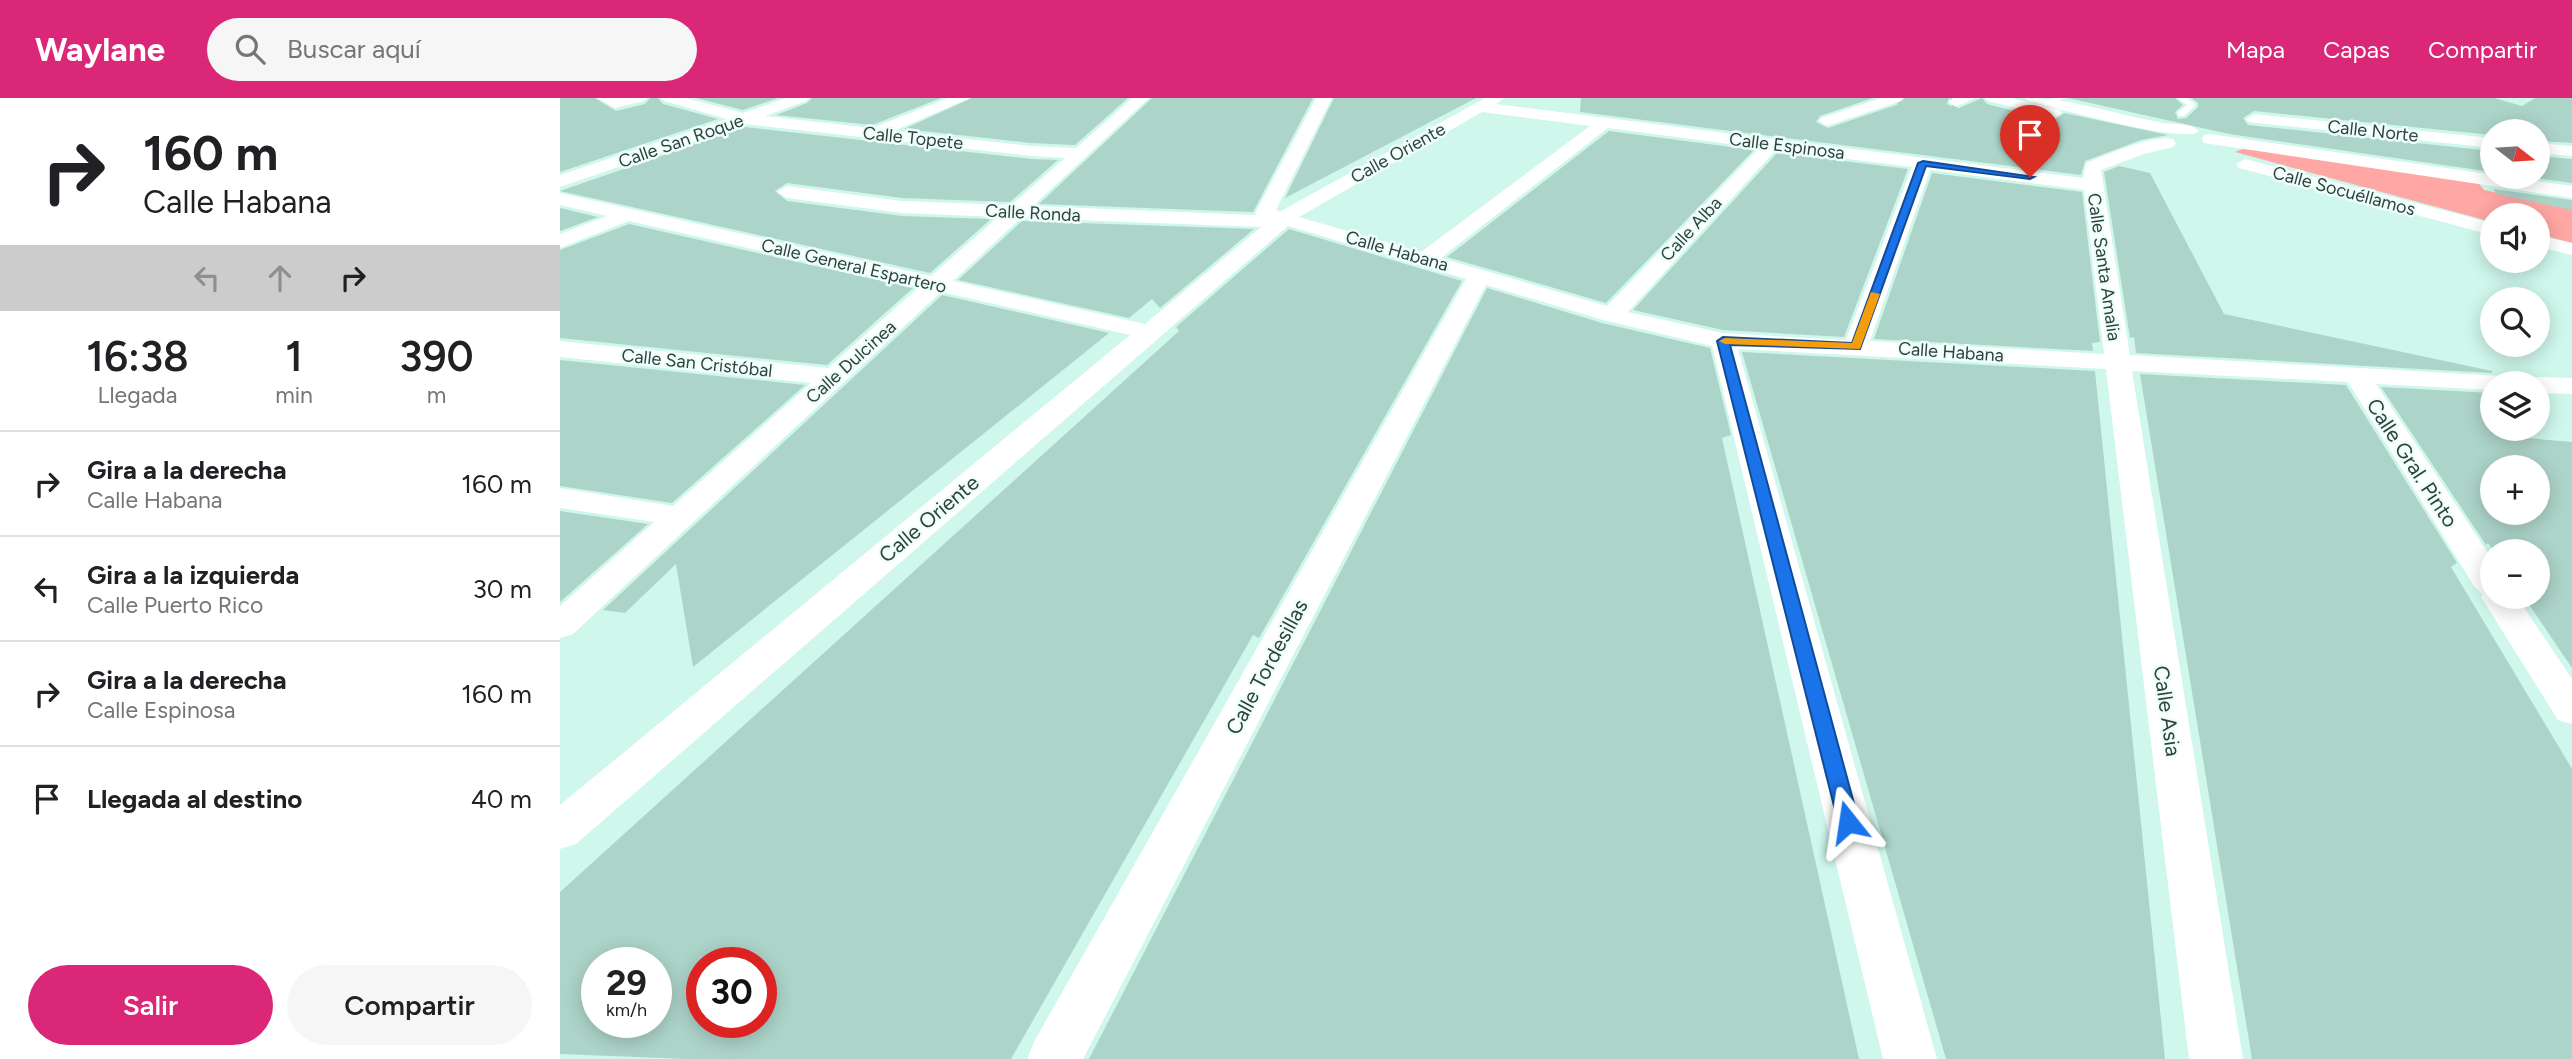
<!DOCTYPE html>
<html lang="es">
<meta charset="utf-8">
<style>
:root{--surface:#fff;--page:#f6f6f6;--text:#202124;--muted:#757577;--line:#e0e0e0;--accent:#db2777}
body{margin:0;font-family:Figtree,sans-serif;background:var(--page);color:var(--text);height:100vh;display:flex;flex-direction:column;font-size:26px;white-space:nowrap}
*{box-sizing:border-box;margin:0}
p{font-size:23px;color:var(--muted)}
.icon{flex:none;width:38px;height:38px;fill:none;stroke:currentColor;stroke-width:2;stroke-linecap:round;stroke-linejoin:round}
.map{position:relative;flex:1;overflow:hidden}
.drawer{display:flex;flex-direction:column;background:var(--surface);width:560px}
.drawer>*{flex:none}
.banner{background:#fff;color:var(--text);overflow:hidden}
.needle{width:46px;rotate:107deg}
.controls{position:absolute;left:1920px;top:21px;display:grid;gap:14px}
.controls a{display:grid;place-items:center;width:70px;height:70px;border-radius:50%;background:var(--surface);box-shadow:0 4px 18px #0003;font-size:35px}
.speed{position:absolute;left:21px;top:849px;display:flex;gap:14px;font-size:35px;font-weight:700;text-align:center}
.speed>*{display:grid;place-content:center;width:91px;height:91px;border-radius:50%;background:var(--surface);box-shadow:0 4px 18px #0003;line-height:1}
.speed small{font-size:18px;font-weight:400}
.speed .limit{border:10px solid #d22;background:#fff;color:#111}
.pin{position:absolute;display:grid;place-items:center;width:60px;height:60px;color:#fff;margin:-72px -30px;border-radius:50% 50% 50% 0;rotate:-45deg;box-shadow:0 0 7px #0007}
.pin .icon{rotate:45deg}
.me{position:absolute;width:77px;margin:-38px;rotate:345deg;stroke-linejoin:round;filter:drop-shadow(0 0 5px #0008)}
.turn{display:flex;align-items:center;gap:24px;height:147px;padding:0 28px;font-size:32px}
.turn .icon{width:91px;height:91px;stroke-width:2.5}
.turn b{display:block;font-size:49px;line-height:60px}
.lanes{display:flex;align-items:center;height:66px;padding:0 28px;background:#0003;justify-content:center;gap:35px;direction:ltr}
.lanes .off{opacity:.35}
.eta{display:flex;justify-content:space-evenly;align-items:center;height:119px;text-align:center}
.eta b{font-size:42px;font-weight:600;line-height:49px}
.cta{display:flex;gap:14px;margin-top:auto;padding:14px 28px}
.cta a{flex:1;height:80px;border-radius:42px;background:var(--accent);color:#fff;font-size:28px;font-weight:600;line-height:80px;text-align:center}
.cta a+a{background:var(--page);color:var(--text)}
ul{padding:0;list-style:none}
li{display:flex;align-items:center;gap:21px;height:105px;padding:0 28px;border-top:2px solid var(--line)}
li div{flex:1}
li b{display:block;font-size:26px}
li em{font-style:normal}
header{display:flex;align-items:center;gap:42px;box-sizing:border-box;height:98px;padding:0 35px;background:var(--accent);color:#fff}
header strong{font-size:33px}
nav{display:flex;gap:38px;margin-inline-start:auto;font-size:24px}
.search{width:490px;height:63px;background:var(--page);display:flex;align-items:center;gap:18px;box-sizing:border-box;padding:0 24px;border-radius:38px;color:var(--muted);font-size:26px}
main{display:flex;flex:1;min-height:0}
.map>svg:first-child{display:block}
.green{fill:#fea7a4}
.building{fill:#add4c9;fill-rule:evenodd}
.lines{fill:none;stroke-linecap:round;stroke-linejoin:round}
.street-tunnel{stroke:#afd3c9;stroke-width:18;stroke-dasharray:18 9;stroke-linecap:butt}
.lane{fill:#fff;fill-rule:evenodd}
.street{fill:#fff;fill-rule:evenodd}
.route{fill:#1a73e8;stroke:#114b97;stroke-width:2}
.slow{fill:#f59e0b}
.labels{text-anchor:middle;stroke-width:5;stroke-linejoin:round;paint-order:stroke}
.far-street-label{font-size:18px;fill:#31413d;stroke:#eefefa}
.street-label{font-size:21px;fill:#31413d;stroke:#eefefa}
</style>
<header>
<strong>Waylane</strong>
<div class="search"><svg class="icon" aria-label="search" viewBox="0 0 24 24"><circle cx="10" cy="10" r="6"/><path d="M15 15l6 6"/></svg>Buscar aquí</div>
<nav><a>Mapa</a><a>Capas</a><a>Compartir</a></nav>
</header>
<main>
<section class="drawer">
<div class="banner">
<div class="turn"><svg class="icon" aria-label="right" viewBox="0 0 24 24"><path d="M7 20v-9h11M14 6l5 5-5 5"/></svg><div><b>160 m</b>Calle Habana</div></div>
<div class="lanes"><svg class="icon off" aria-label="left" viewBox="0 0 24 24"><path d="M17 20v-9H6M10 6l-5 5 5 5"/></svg><svg class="icon off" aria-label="ahead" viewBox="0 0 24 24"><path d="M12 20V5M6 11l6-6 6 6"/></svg><svg class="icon" aria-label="right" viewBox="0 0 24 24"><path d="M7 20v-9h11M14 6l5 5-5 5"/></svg></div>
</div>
<div class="eta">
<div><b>16:38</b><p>Llegada</p></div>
<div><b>1</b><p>min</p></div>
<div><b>390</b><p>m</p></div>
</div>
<ul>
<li><svg class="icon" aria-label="right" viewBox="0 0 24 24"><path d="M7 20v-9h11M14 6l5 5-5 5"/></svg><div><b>Gira a la derecha</b><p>Calle Habana</p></div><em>160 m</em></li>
<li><svg class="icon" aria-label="left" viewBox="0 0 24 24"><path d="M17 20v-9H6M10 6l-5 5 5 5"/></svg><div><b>Gira a la izquierda</b><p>Calle Puerto Rico</p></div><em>30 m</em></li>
<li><svg class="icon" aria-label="right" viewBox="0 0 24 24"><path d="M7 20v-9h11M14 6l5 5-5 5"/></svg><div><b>Gira a la derecha</b><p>Calle Espinosa</p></div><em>160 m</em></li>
<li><svg class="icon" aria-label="arrive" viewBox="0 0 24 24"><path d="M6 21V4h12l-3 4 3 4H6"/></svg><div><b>Llegada al destino</b></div><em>40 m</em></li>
</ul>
<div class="cta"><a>Salir</a><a>Compartir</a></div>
</section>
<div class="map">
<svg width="2012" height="961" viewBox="0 0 2012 961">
<rect width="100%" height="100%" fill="#cff7ec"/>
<path class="green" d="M1685 50 1916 82 1924 92 2012 111V145L1978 136V117H1932V124L1675 54Z"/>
<path class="building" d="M0 0H35L56 13 85 6 90 0H98L103 6 158 21 0 74Z
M136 0H218L183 12Z
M252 0H381L312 27 216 17 247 5Z
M412 0H568L515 47 471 45 344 31Z
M592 0H753L693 114 479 106Z
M774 0H916L725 100Z
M1021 0H1313L1260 18 1256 24 1268 30 1342 5 1347 0H1389L1387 6 1397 11 1422 0 1427 6 1493 23 1504 15 1608 37 1581 42 1525 63 1521 77 1020 14Z
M1508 0H1615L1623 7 1615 14 1618 21 1626 20 1638 9V5L1631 0H1934L1962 8 1975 0H2012V45L1978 43V33H1932V37L1694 13 1683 20 1688 27 1932 53V74L1669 36Z
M185 29 471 61 498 62 450 104 342 100 227 85 215 93 227 103 342 118 431 121 370 175 0 93Z
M1049 33 1194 52 1046 205 887 159Z
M1217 55 1348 71 1284 239 1163 232 1073 212Z
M1978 58 2012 61V85L1966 79H1978Z
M1559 68 1590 75 1664 216 1932 273V275L1576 255 1574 239 1570 240 1544 74Z
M1372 75 1522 94 1540 244 1532 245 1533 253 1314 241Z
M1933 91 2012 102V112L1937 96Z
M0 110 38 119 0 133Z
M462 123 694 131 600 210 592 201 569 220 398 182Z
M69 126 353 190 267 267 0 240V152Z
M729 131 902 183 699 540 693 537 451 961H128L0 956V794L619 233 616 229ZM37 864H96V924H37ZM142 864H201V924H142Z
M927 190 1042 225 1150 250 1171 337 1162 340 1299 961H529Z
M382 197 549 235 133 569 116 466 65 515 43 512Z
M1182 254 1535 273 1605 961H1386Z
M0 262 245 287 112 405 0 388Z
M1580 276 1786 287 1897 465 1891 469 2012 671V961H1692Z
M1821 289 1932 295V331H1959L1967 340 2012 344V570L1964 499H1978V453H1934L1928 445 1926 447ZM1932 369H1978V415H1932Z
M0 413 88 426 0 504Z"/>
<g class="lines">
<path class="street-tunnel" d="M1339 0 1376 9 1396 4"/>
<path class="lane" d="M1494 0H1506L1489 6 1485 4Z
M1618 0H1627L1636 7 1624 18H1618V14L1627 7Z"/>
<path class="street" d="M37 0H87L84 3 55 10Z
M101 0H126L183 15 226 0H249L246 3 205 18 312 30 388 0H410L334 33 471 48 516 50 572 0H589L473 108 696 117 695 115 756 0H772L716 112 721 113 925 0H944L936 6 1523 80 1526 65C1547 57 1592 36 1613 41L1616 45 1613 49 1584 56 1541 72 1570 257 1959 279 1962 285H1932V292L1816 286 1932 461V499H1957L2012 581V626L1998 622 1921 499 1923 497 1914 488 1788 284 1572 273 1683 961H1629L1546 271 1178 251 1377 961H1323L1152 248 1043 222 926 187 523 961H467L475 942 906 181 728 128 16 746 0 751V707L570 237 381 194 13 536 0 540V508L94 424 0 410V390L113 408 251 285 0 259V243L268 270 359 189 69 123 0 150V136L47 118 0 107V95L371 178 438 119 342 115 227 100 217 94 227 88 342 103 451 107 505 60 471 58 185 26 0 89V77L167 21 104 3ZM922 14 1030 28 861 154 739 119ZM1048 30 1199 50 1047 208 881 160ZM1216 52 1352 69 1286 242 1163 235 1068 214ZM1370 72 1524 92 1544 256 1310 243ZM461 120 701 129 585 226 393 183Z
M1321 0H1344L1341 3 1273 26 1267 28 1259 23 1261 20Z
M1393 0H1415L1396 9 1388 4Z
M1425 0H1452L1500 12 1502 15 1494 20 1428 3Z
M1465 0C1511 0 1554 16 1598 24 1611 27 1631 24 1639 33 1626 47 1493 9 1468 3Z
M1694 16 1932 40V50L1688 24 1686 21Z
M1650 36 2012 88V100L1644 45 1642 41 1644 37Z
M1978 45 2012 48V58L1978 55Z
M1685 61 1932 125V137L1679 70 1676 66Z
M1978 137 2012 145V157L1978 149Z
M1978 279 2012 280V296L1978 295V285H1966L1968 281Z"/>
</g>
<path class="route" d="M1363 63 1474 79 1470 81 1366 68 1300 251 1170 247 1299 724 1296 730 1288 732 1281 730 1278 724 1157 243 1163 239 1292 245 1358 65Z"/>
<path class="slow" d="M1311 194 1320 196 1300 251 1165 246 1159 243 1165 240 1292 245Z"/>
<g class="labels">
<g class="far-street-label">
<text transform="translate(1813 33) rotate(6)" y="6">Calle Norte</text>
<text transform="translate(353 40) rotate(6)" y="6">Calle Topete</text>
<text transform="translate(121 43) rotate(-19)" y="6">Calle San Roque</text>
<text transform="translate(1227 48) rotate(7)" y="6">Calle Espinosa</text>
<text transform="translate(838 55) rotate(-29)" y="6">Calle Oriente</text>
<text transform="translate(1784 93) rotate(15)" y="6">Calle Socuéllamos</text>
<text transform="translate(473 115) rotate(3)" y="6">Calle Ronda</text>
<text transform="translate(1131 131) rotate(-47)" y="6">Calle Alba</text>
<text transform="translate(837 153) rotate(16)" y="6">Calle Habana</text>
<text transform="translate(294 168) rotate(13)" y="6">Calle General Espartero</text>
<text transform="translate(1544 169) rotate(82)" y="6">Calle Santa Amalia</text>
<text transform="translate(1391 254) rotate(4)" y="6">Calle Habana</text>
<text transform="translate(291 264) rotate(-42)" y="6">Calle Dulcinea</text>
<text transform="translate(137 265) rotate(6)" y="6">Calle San Cristóbal</text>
</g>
<g class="street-label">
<text transform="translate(1852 365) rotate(57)" y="7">Calle Gral. Pinto</text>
<text transform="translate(369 421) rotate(-40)" y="7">Calle Oriente</text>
<text transform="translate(707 569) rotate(-62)" y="7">Calle Tordesillas</text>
<text transform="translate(1607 613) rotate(82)" y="7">Calle Asia</text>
</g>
</g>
</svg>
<div class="controls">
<a><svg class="needle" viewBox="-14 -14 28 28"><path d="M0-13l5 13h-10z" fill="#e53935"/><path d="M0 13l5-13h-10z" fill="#757577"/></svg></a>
<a><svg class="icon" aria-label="sound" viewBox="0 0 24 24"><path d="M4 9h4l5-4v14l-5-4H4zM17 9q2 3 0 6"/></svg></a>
<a><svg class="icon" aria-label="search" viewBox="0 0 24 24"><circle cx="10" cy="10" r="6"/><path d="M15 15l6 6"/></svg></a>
<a><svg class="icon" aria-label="layers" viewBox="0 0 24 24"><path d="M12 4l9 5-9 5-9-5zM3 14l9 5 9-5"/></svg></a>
<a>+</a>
<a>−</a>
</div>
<div class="speed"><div>29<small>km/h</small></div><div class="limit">30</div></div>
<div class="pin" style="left:1470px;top:79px;background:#d93025"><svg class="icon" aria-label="arrive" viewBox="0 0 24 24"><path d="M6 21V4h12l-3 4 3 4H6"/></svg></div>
<svg class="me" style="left:1288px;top:724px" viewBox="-20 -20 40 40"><path d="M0-17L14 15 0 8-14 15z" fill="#1a73e8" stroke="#fff" stroke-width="4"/></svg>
</div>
</main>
